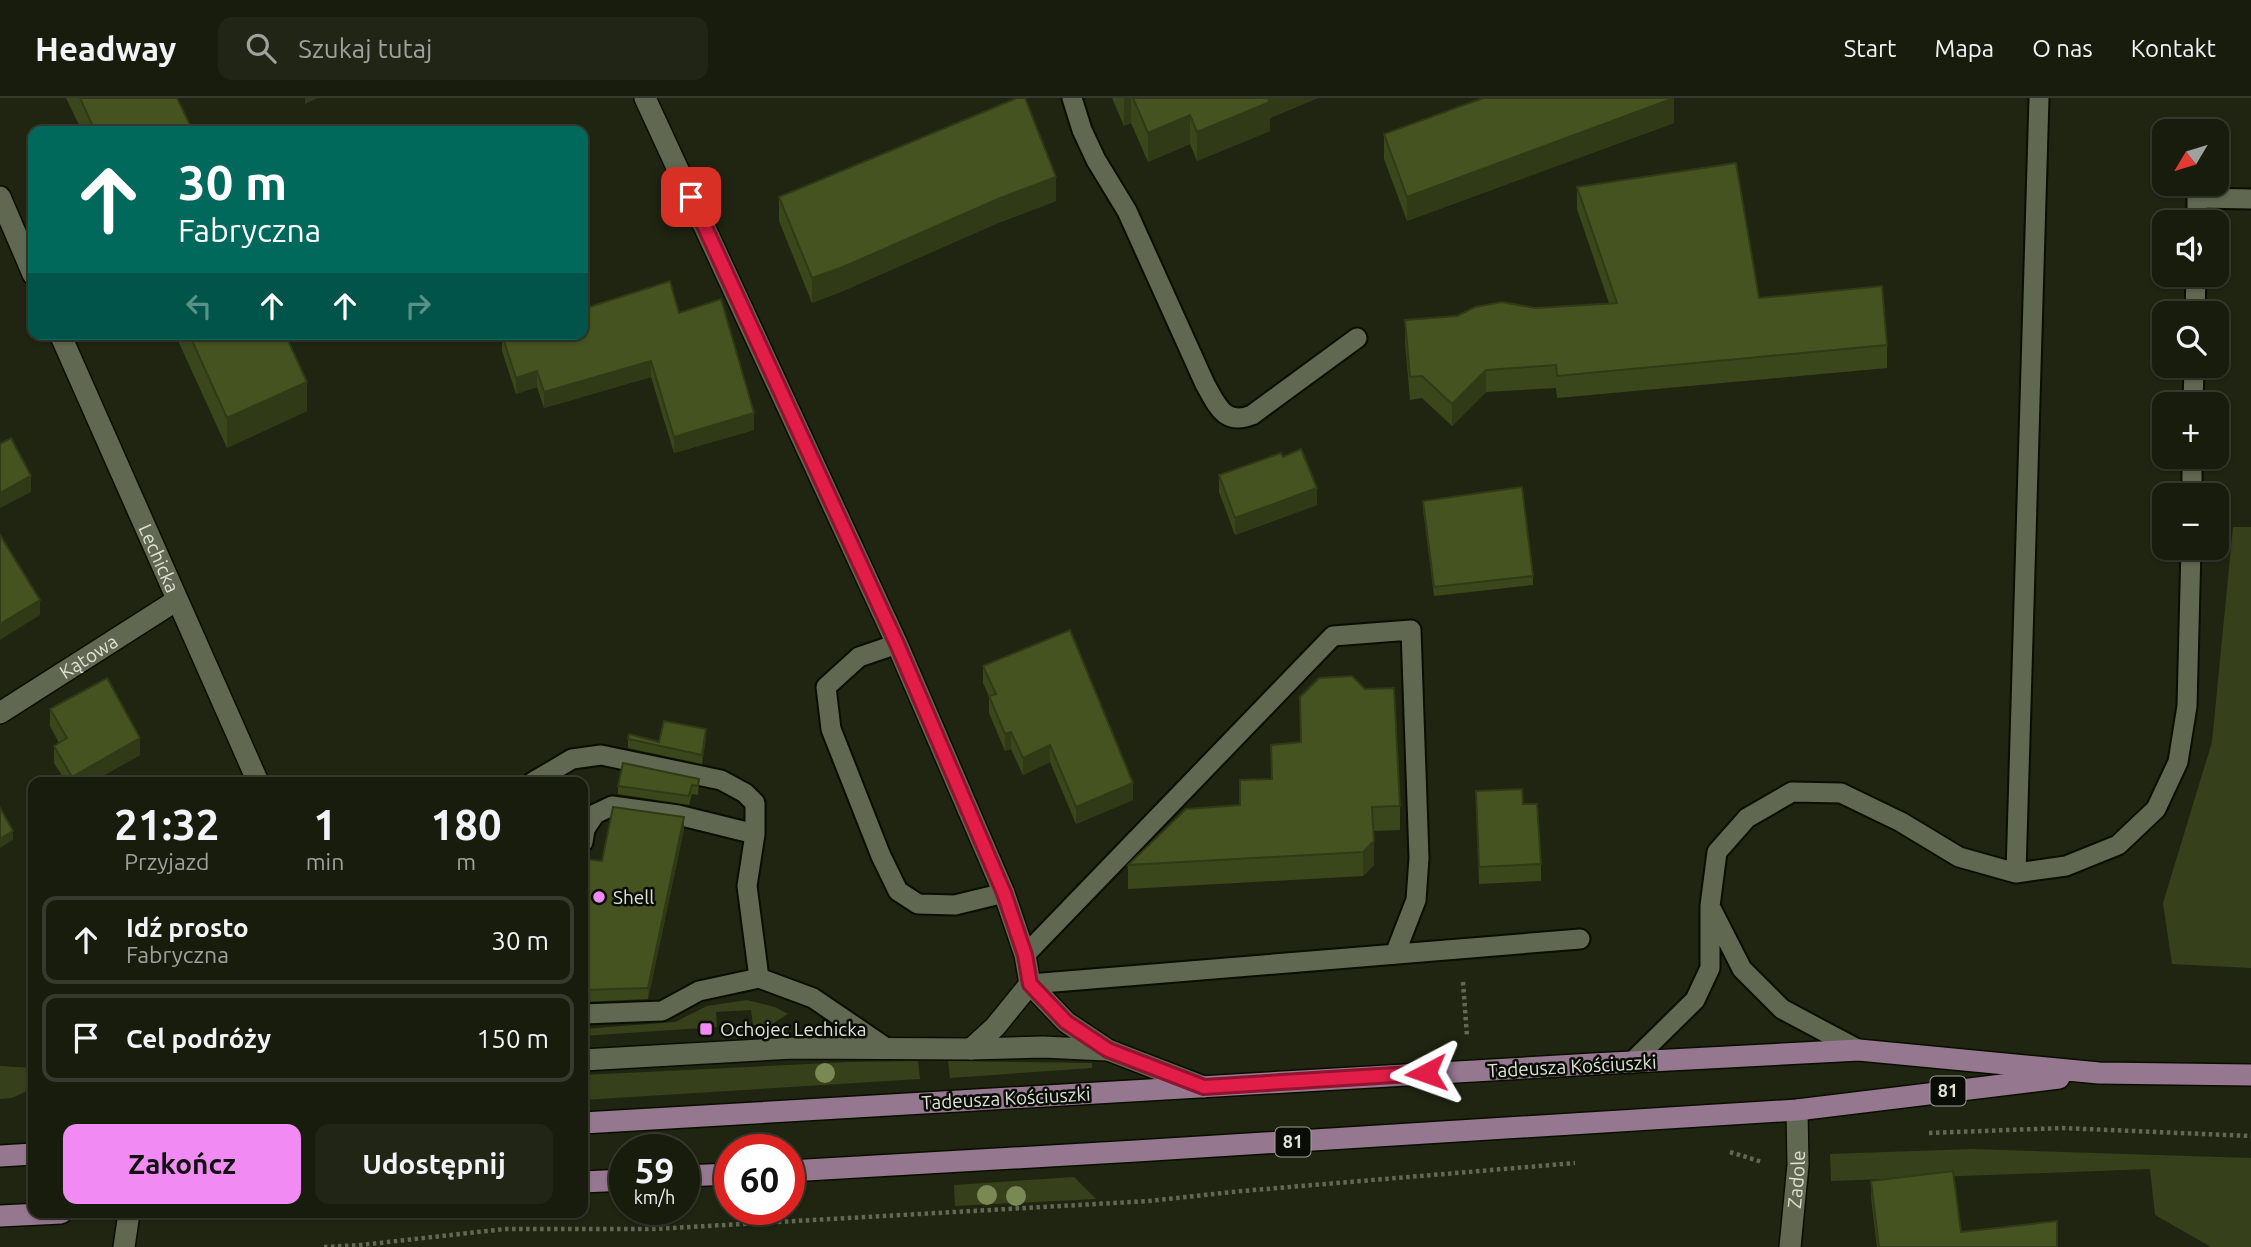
<!DOCTYPE html>
<html lang="pl">
<meta charset="utf-8">
<style>
:root{--surface:#171c0d;--page:#202516;--text:#f1f3f6;--muted:#9ea19d;--line:#363a2e;--accent:#f28af3}
body{margin:0;font-family:Ubuntu,sans-serif;background:var(--page);color:var(--text);height:100vh;display:flex;flex-direction:column;font-size:26px;white-space:nowrap}
*{box-sizing:border-box;margin:0}
p{font-size:23px;color:var(--muted)}
.icon{flex:none;width:38px;height:38px;fill:none;stroke:currentColor;stroke-width:2;stroke-linecap:round;stroke-linejoin:round}
.map{position:relative;flex:1;overflow:hidden}
.drawer{position:absolute;left:28px;top:679px;width:560px;height:441px;display:flex;flex-direction:column;background:var(--surface);border-radius:14px;box-shadow:0 2px 5px #0004,0 0 0 2px var(--line)}
.drawer>*{flex:none}
.top-card{position:absolute;left:28px;top:28px;width:560px;height:214px;border-radius:14px;box-shadow:0 2px 5px #0004,0 0 0 2px var(--line);background:#00695c;color:#fff;overflow:hidden}
.needle{width:46px;rotate:232deg}
.buttons{position:absolute;left:2152px;top:21px;display:grid;gap:14px}
.buttons a{display:grid;place-items:center;width:77px;height:77px;border-radius:14px;background:var(--surface);box-shadow:0 2px 5px #0004,0 0 0 2px var(--line);font-size:35px}
.speed{position:absolute;left:609px;top:1036px;display:flex;gap:14px;font-size:35px;font-weight:700;text-align:center}
.speed>*{display:grid;place-content:center;width:91px;height:91px;border-radius:50%;background:var(--surface);box-shadow:0 2px 5px #0004,0 0 0 2px var(--line);line-height:1}
.speed small{font-size:18px;font-weight:400}
.speed .limit{border:10px solid #d22;background:#fff;color:#111}
.pin{position:absolute;display:grid;place-items:center;width:60px;height:60px;color:#fff;margin:-30px;border-radius:14px;box-shadow:0 4px 10px #0006}
.me{position:absolute;width:77px;margin:-38px;rotate:266deg;stroke-linejoin:round;filter:drop-shadow(0 0 5px #0008)}
.turn{display:flex;align-items:center;gap:24px;height:147px;padding:0 35px;font-size:32px}
.turn .icon{width:91px;height:91px;stroke-width:2.5}
.turn b{display:block;font-size:49px;line-height:60px}
.lanes{display:flex;align-items:center;height:66px;padding:0 35px;background:#0003;justify-content:center;gap:35px;direction:ltr}
.lanes .off{opacity:.35}
.eta{display:flex;justify-content:space-evenly;align-items:center;height:119px;text-align:center}
.eta b{font-size:42px;font-weight:700;line-height:49px}
.button{display:flex;gap:14px;margin-top:auto;padding:14px 35px}
.button a{flex:1;height:80px;border-radius:14px;background:var(--accent);color:#111;font-size:28px;font-weight:700;line-height:80px;text-align:center}
.button a+a{background:var(--page);color:var(--text)}
ul{padding:0;list-style:none}
li{display:flex;align-items:center;gap:21px;height:88px;margin:0 14px 10px;padding:0 21px;border:4px solid var(--line);border-radius:14px}
li div{flex:1}
li b{display:block;font-size:26px}
li em{font-style:normal}
header{display:flex;align-items:center;gap:42px;box-sizing:border-box;height:98px;padding:0 35px;background:var(--surface);border-bottom:2px solid var(--line)}
header strong{font-size:33px}
nav{display:flex;gap:38px;margin-inline-start:auto;font-size:24px}
.search{width:490px;height:63px;background:var(--page);display:flex;align-items:center;gap:18px;box-sizing:border-box;padding:0 24px;border-radius:14px;color:var(--muted);font-size:26px}
.map>svg:first-child{display:block}
.green{fill:#36411b}
.lines{fill:none;stroke-linecap:round;stroke-linejoin:round}
.lane-casing{stroke:#090e00;stroke-width:23}
.street-casing{stroke:#090e00;stroke-width:24}
.primary-casing{stroke:#090e00;stroke-width:24}
.path{stroke:#626756;stroke-width:4.5;stroke-dasharray:3.5 3.5;stroke-linecap:butt}
.lane{stroke:#606851;stroke-width:19}
.street{stroke:#606851;stroke-width:21}
.primary{stroke:#967790;stroke-width:21}
.tree{fill:#798954}
.wall{fill:#3a471b}
.shaded-wall{fill:#303a16}
.building{fill:#44531f;stroke:#303a16;stroke-width:2}
.route-casing{stroke:#92132f;stroke-width:18}
.route{stroke:#e11d48;stroke-width:12}
.poi-dot{fill:#f28af3;stroke:#0a0d05;stroke-width:2.5}
.labels{text-anchor:middle;stroke-width:5;stroke-linejoin:round;paint-order:stroke}
.shield{fill:#0a0d05;stroke:#9ea297;stroke-width:2}
.shield-label{font-size:18px;font-weight:bold;fill:#dee2d5}
.street-label{font-size:19px;fill:#dee2d5;stroke:#0a0d05}
.poi-label{font-size:19px;fill:#dee2d5;stroke:#0a0d05;text-anchor:start}
</style>
<header>
<strong>Headway</strong>
<div class="search"><svg class="icon" aria-label="search" viewBox="0 0 24 24"><circle cx="10" cy="10" r="6"/><path d="M15 15l6 6"/></svg>Szukaj tutaj</div>
<nav><a>Start</a><a>Mapa</a><a>O nas</a><a>Kontakt</a></nav>
</header>
<div class="map">
<svg width="2251" height="1149" viewBox="0 0 2251 1149">
<rect width="100%" height="100%" fill="#1f2511"/>
<path class="green" d="M2233 429H2251V870L2172 866 2163 805 2212 644Z
M747 902 775 909 788 916 772 926 753 927 751 912 716 914 717 929 583 938V931L675 924 707 908Z
M918 963 920 981 583 1002V977L849 964Z
M948 963 1092 965V970L950 980Z
M0 968 33 970V990L12 1000 0 1001Z
M1972 1051 2251 1060V1149H2211L2155 1117 2150 1071 1831 1083 1830 1056Z
M1074 1079 1096 1101 955 1108 954 1087Z"/>
<g class="lines">
<g class="lane-casing">
<path id="lane" d="M1072 0 1082 32 1096 62 1127 113 1205 286C1217 307 1224 328 1252 317L1357 240
M2197 124V100L2251 101
M2195 215 2196 177
M2193 306 2194 268
M2192 397V359
M897 546 859 559 826 589 831 631 881 758 898 793 918 806 955 807 1004 795
M533 684 572 661 601 657 721 682 745 695 755 705V736L747 788 759 880
M583 744 585 731 595 716 612 708 678 717 755 736
M2016 775 2039 0
M1712 812 1742 871 1782 911 1859 952
M1025 857 1333 538 1411 532 1419 760 1416 802 1395 856
M1030 886 1580 841
M583 916 662 913 699 893 759 880 813 900 888 951
M1631 965 1695 902 1710 870V808L1717 754 1747 720 1792 694 1841 695 1901 724 1959 759 2016 775 2066 768 2118 747 2156 711 2178 664 2187 608 2191 450"/>
</g>
<g class="street-casing">
<g id="street">
<path d="M645 0 897 546 1004 795 1025 857 1030 886 1066 924 1108 952 1204 989"/>
<path d="M0 99 33 176"/>
<path id="s1" d="M60 236 258 684"/>
<path id="s2" d="M0 615 177 502"/>
<path d="M971 951 995 929 1030 886"/>
<path d="M583 962 793 950 971 951 1043 949 1106 952"/>
<path d="M124 1149 129 1115"/>
<path id="s3" d="M1790 1149 1798 1067 1797 1012"/>
</g>
</g>
<g class="primary-casing">
<path id="primary" d="M583 1025 1593 966 1859 952 2099 975 2251 977
M0 1058 33 1056
M789 1073 1136 1053 1797 1012 2059 980
M684 1078 730 1076
M583 1084 625 1082
M0 1118 61 1115"/>
</g>
<path class="path" d="M1463 884 1467 938
M1929 1035 2062 1030 2251 1038
M1730 1054 1762 1064
M324 1149 361 1147 505 1131H654L1149 1103 1242 1093 1575 1065"/>
<use href="#lane" class="lane"/>
<use href="#street" class="street"/>
<use href="#primary" class="primary"/>
</g>
<g class="tree">
<circle cx="825" cy="975" r="10"/>
<circle cx="987" cy="1097" r="10"/>
<circle cx="1016" cy="1098" r="10"/>
</g>
<path class="wall" d="M66 0H177L193 33H82Z
M1112 0H1318L1270 20V33L1197 63 1190 46 1148 64 1131 25 1124 28Z
M1674 25 1407 123 1384 61V36Z
M1577 89 1759 200 1887 247V270L1557 300 1556 290 1486 294 1452 328 1422 300 1410 302 1405 245V222L1535 210 1609 205 1577 111Z
M779 99 1056 103 998 125 843 193 812 205 779 123Z
M679 215 754 332 674 355 651 279 544 310 537 289 516 296 502 253V237Z
M175 236H285L307 313 227 350Z
M1219 377 1317 407 1235 437 1219 394Z
M1423 403 1533 478V487L1434 498 1423 411Z
M983 568 1133 702 1076 726 1050 664 1023 677 1011 651 1005 653 989 615V598L983 585Z
M1300 599 1400 708V732L1374 733V767L1363 778 1128 791V767L1240 707V682L1271 681V647L1300 645Z
M50 611 140 657 92 684H66L54 665V648L59 645 50 628Z
M706 640 702 666 628 650V641L659 644Z
M699 681 698 697 692 696 689 707 618 696V688Z
M1476 693 1523 706 1541 766V783L1479 786Z
M684 731 648 901 583 904V761L602 763Z
M1871 1083 1961 1134 2057 1149H1877L1871 1099Z"/>
<path class="shaded-wall" d="M305 0H318L305 6Z
M1124 0H1131V25L1124 28Z
M1265 0H1318L1270 20V33L1197 63V34Z
M1674 0V25L1407 123V99Z
M1190 17V46L1148 64V35Z
M1056 79V103L998 125 843 193 812 205V180L998 101Z
M651 263V279L544 310V294Z
M1486 272V294L1452 328V306Z
M537 273V289L516 296V280Z
M307 284V313L227 350V320Z
M754 315V332L674 355V339Z
M31 378V394L0 410V395Z
M1317 390V407L1235 437V420Z
M40 502V517L0 542V526Z
M706 631V640L702 666V657Z
M1011 634V651L1005 653V636Z
M140 640V657L92 684H72V679Z
M1050 647V664L1023 677V660Z
M1133 685V702L1076 726V709Z
M684 719V731L648 901V890Z
M13 733V742L0 750V741Z
M1374 743V767L1363 778V754Z"/>
<path class="building" d="M80 0H177L193 33H95Z
M1017 0H1025L1056 79 998 101 843 169 812 180 779 99Z
M1133 0H1268L1270 4 1197 34 1190 17 1148 35Z
M1483 0H1674L1407 99 1384 36Z
M1736 65 1759 200 1882 188 1887 247 1557 278 1556 267 1486 272 1452 306 1422 278 1410 279 1405 222 1457 218 1475 209 1502 204 1535 210 1617 205 1577 89Z
M670 183 679 215 721 201 754 315 674 339 651 263 544 294 537 273 516 280 502 237 583 236V211Z
M189 236H285L307 284 227 320Z
M11 340 31 378 0 395V346Z
M1301 351 1317 390 1235 420 1219 377 1281 355 1283 359Z
M1522 389 1533 478 1434 489 1423 403Z
M0 437 40 502 0 526Z
M1070 532 1133 685 1076 709 1050 647 1023 660 1011 634 1005 636 989 598 996 596 983 568Z
M1352 578 1365 591 1394 590 1400 708 1372 709 1374 743 1363 754 1128 767 1186 711 1240 707V682L1272 681 1271 647 1301 644 1300 599 1319 580Z
M107 580 140 640 72 679 54 648 67 640 50 611Z
M664 623 706 631 702 657 628 641 629 636 659 644Z
M623 665 699 681 698 688 692 687 689 698 618 688Z
M1522 691 1523 706H1537L1541 766 1479 769 1476 693Z
M613 709 684 719 648 890 583 892V761L602 763Z
M0 710 13 733 0 741Z
M1953 1073 1961 1134 2057 1123V1149H1879L1871 1083Z"/>
<g class="lines">
<g class="route-casing">
<path id="route" d="M691 99 897 546 1004 795 1025 857 1030 886 1066 924 1108 952 1204 989 1426 975"/>
</g>
<use href="#route" class="route"/>
</g>
<g class="poi-dot">
<circle cx="599" cy="799" r="7"/>
<rect x="699" y="924" width="14" height="14" rx="3.5"/>
</g>
<g class="labels">
<g class="shield">
<rect x="1930.5" y="978.5" width="35" height="29" rx="5"/>
<rect x="1275.5" y="1029.5" width="35" height="29" rx="5"/>
</g>
<g class="shield-label">
<text x="1948" y="999">81</text>
<text x="1293" y="1050">81</text>
</g>
<g class="street-label">
<text dy="7" stroke="none"><textPath href="#s1" startOffset="245">Lechicka</textPath></text>
<text dy="7" stroke="none"><textPath href="#s2" startOffset="105">Kątowa</textPath></text>
<text transform="translate(1572 968) rotate(-3)" y="7">Tadeusza Kościuszki</text>
<text transform="translate(1006 1000) rotate(-3)" y="7">Tadeusza Kościuszki</text>
<text dy="7" stroke="none"><textPath href="#s3" startOffset="68">Zadole</textPath></text>
</g>
<g class="poi-label">
<text x="613" y="806">Shell</text>
<text x="720" y="938">Ochojec Lechicka</text>
</g>
</g>
</svg>
<div class="buttons">
<a><svg class="needle" viewBox="-14 -14 28 28"><path d="M0-13l5 13h-10z" fill="#e53935"/><path d="M0 13l5-13h-10z" fill="#9ea19d"/></svg></a>
<a><svg class="icon" aria-label="sound" viewBox="0 0 24 24"><path d="M4 9h4l5-4v14l-5-4H4zM17 9q2 3 0 6"/></svg></a>
<a><svg class="icon" aria-label="search" viewBox="0 0 24 24"><circle cx="10" cy="10" r="6"/><path d="M15 15l6 6"/></svg></a>
<a>+</a>
<a>−</a>
</div>
<div class="speed"><div>59<small>km/h</small></div><div class="limit">60</div></div>
<div class="pin" style="left:691px;top:99px;background:#d93025"><svg class="icon" aria-label="arrive" viewBox="0 0 24 24"><path d="M6 21V4h12l-3 4 3 4H6"/></svg></div>
<svg class="me" style="left:1426px;top:975px" viewBox="-20 -20 40 40"><path d="M0-17L14 15 0 8-14 15z" fill="#e11d48" stroke="#fff" stroke-width="4"/></svg>
<div class="top-card">
<div class="turn"><svg class="icon" aria-label="ahead" viewBox="0 0 24 24"><path d="M12 20V5M6 11l6-6 6 6"/></svg><div><b>30 m</b>Fabryczna</div></div>
<div class="lanes"><svg class="icon off" aria-label="left" viewBox="0 0 24 24"><path d="M17 20v-9H6M10 6l-5 5 5 5"/></svg><svg class="icon" aria-label="ahead" viewBox="0 0 24 24"><path d="M12 20V5M6 11l6-6 6 6"/></svg><svg class="icon" aria-label="ahead" viewBox="0 0 24 24"><path d="M12 20V5M6 11l6-6 6 6"/></svg><svg class="icon off" aria-label="right" viewBox="0 0 24 24"><path d="M7 20v-9h11M14 6l5 5-5 5"/></svg></div>
</div>
<section class="drawer">
<div class="eta">
<div><b>21:32</b><p>Przyjazd</p></div>
<div><b>1</b><p>min</p></div>
<div><b>180</b><p>m</p></div>
</div>
<ul>
<li><svg class="icon" aria-label="ahead" viewBox="0 0 24 24"><path d="M12 20V5M6 11l6-6 6 6"/></svg><div><b>Idź prosto</b><p>Fabryczna</p></div><em>30 m</em></li>
<li><svg class="icon" aria-label="arrive" viewBox="0 0 24 24"><path d="M6 21V4h12l-3 4 3 4H6"/></svg><div><b>Cel podróży</b></div><em>150 m</em></li>
</ul>
<div class="button"><a>Zakończ</a><a>Udostępnij</a></div>
</section>
</div>
